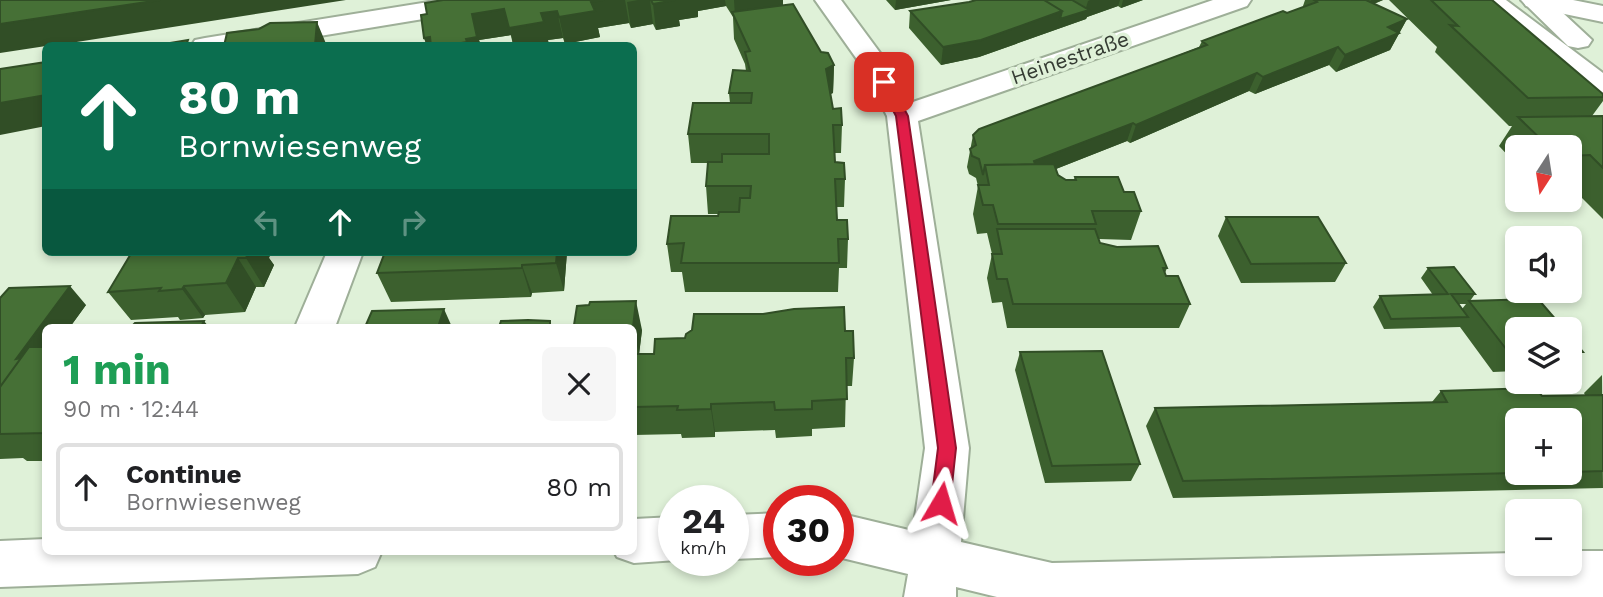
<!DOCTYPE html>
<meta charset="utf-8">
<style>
:root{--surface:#fff;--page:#f6f6f6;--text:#202124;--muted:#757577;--line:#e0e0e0}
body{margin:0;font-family:"Work Sans",sans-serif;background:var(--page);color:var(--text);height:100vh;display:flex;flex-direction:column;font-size:26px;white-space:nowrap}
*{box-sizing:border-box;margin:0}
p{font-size:23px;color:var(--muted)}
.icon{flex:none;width:38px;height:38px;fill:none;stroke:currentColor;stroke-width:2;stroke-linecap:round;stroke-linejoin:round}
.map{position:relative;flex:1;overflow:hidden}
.panel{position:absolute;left:42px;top:324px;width:595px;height:231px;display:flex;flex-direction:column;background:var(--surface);border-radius:10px;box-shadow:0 4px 10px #0003}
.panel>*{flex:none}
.top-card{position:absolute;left:42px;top:42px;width:595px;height:214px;border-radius:10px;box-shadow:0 4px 10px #0003;background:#0b6e4f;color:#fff;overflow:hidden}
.needle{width:46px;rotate:192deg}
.fabs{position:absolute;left:1505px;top:135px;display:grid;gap:14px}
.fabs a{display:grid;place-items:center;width:77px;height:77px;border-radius:10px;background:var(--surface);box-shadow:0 4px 10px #0003;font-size:35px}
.speed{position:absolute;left:658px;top:485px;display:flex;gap:14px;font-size:35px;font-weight:700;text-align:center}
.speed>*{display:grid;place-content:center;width:91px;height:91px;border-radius:50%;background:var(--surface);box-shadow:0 4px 10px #0003;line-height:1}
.speed small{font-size:18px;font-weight:400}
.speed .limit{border:10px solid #d22;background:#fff;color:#111}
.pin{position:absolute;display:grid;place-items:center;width:60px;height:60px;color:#fff;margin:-30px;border-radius:14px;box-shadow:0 4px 10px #0006}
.me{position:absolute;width:77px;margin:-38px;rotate:7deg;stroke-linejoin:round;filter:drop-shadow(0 0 5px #0008)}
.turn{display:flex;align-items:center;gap:24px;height:147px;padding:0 21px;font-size:32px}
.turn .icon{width:91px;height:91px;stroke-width:2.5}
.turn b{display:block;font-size:49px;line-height:60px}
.lanes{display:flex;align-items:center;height:66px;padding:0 21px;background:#0003;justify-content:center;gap:35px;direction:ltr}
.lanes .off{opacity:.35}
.round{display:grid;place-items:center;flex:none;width:74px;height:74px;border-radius:10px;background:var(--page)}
.overview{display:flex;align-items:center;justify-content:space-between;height:119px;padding:0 21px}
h1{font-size:42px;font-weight:700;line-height:52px;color:#1e9e55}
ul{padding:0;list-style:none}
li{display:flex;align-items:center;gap:21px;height:88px;margin:0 14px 10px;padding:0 7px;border:4px solid var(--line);border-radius:10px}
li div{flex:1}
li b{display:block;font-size:26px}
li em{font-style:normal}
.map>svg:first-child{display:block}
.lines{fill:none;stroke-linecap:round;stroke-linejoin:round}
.minor-casing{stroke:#9eaf98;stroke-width:4}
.secondary-casing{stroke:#9eaf98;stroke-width:4}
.minor{fill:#fff;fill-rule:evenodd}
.secondary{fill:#fff;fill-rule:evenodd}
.wall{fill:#3c602e;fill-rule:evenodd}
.shaded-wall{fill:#314e26}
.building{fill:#467036;stroke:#314e26;stroke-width:2}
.route{fill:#e11d48;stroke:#92132f;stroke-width:2}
.labels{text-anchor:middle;stroke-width:7;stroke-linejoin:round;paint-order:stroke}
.far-street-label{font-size:21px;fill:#353c33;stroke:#dff1d8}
</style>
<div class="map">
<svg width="1603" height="597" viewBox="0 0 1603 597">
<rect width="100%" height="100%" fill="#dff1d8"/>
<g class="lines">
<g class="minor-casing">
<path id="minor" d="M441 0H503L499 6 490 8 259 46H191L195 40 205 38Z
M815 0H841L889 65 910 103 1213 0H1251L1247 6 918 121 969 448 961 542 1052 563 1517 553V564H1570V551H1603V597H997L956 587V597H904L908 574 838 557V513L913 531 925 448 887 116 861 65Z
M1522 0H1573L1603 6V22L1526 6Z
M327 252H363L335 327H295Z
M779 513V557L733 559V515Z
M674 517V560H677L634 563 617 557 614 551H634V519Z
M46 539V551H382L375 567 358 574 0 587V541Z"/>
</g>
<g class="secondary-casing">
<path id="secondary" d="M1477 0H1506L1603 73V96L1593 93Z
M1521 0H1549L1592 40 1588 46 1578 48 1568 46Z"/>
</g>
<use href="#minor" class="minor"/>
<use href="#secondary" class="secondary"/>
</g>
<path class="wall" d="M443 0H783V5L821 52 834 65 833 93 830 94 833 109 842 125 841 153H835V162L845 179 844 207H837V220L848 239 847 268H839L838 292H685L682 272H671L667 244 718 216V214H708L706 186 708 163H691L688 134 730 103 729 93 746 71 745 64 734 39 733 17 726 6 698 11V17L679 20 680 26 656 30 653 24 631 28 629 23 598 28 600 37 565 44 563 38 548 40 549 46H513L511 35 479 40 481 46H427L424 38 427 14Z
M886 0H951L895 10Z
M976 0H1143L1121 8 1118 6 1087 17 1086 19 979 57 941 65 909 28 910 11 969 2Z
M1305 0H1383L1374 4 1407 19 1390 50 1336 72 1329 65 1255 94 1249 91 1130 143 1127 141 1056 169 1058 175 1066 180H1074L1075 177 1124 192 1141 211 1131 240 1099 239 1100 243 1167 268 1165 273 1166 276 1190 304 1179 328H1007L1002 302 992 303 987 278 992 254 987 233 977 234 973 214 978 186 976 178 969 174 967 167 973 135 1199 47 1202 41 1304 7 1303 6Z
M1389 0H1492L1603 94V101L1592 116H1603V219L1570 186V147H1517V165L1499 146 1512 126H1509L1435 52 1437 47Z
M1226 217 1346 263 1335 282 1241 283 1218 236Z
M132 252 269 258 274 265 264 287H256L245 312 205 315 203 318 180 320 178 317 131 320 108 292Z
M567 252 564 291 532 293 531 297 391 302 377 273Z
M1428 268 1475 294 1470 301 1517 329V371L1493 372 1460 327 1384 329 1373 307 1380 296 1433 295 1421 278ZM1459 304H1466L1462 309Z
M0 298 86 305 70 327H46V461H27L23 458 0 459Z
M577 306 642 330 639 354H654L685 338 845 331 854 358 852 386H846L845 427 812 429V436L776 438 775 430 715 432V437L682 438 681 434 634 435V327L552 326 574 325Z
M1570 336 1583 352 1570 366Z
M1020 352 1140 464 1131 481 1045 483 1015 370Z
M1602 375 1603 488 1173 498 1146 426 1155 408 1432 402 1441 391 1542 396 1585 395 1584 393Z"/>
<path class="shaded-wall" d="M160 0H346L51 46H46L0 53V24Z
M604 0H625L629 23 598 28 600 37 565 44 559 17 591 2Z
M638 0H650L653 24 631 28 627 2Z
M675 0H725L726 6 698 11V17L679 20 680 26 656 30 653 4Z
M734 0H783V15L735 17Z
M896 0H951L895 10Z
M1090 0H1120L1118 6 1087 17 1086 19 979 57 941 65 943 47 1062 11H1085L1088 1Z
M1123 0H1143L1121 8Z
M1371 0H1383L1368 6Z
M504 9 511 35 479 40 481 46H444L466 39 472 14Z
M557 11 563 38 548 40 549 46H514L509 28 541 13Z
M1407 19 1390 50 1336 72 1345 55 1388 27Z
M317 22 327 46H312Z
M430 37 433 46H427L424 38Z
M1338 47 1329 65 1255 94 1263 77Z
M834 65 833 93 826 96V69Z
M1257 73 1249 91 1130 143 1136 125Z
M46 95V126L0 135V103Z
M1133 123 1127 141 1038 176 1034 161Z
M249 252H272L269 258 274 265 264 287 246 258Z
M557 252H567L564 291 556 263Z
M238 258 256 287 245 312 226 283Z
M522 265 532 293 531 297 522 268Z
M70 286 86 305 70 327H46V361L16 359Z
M184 286 205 315 203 318 182 289Z
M636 301 642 330 639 355 633 327Z
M444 309 452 327H438Z
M204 321 209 327H201Z
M711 404 715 432V437L711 409Z"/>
<path class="building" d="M0 0H160L0 24Z
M443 0H604L591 2 595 11 559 17 557 11 541 13 544 22 509 28 504 9 472 14 477 37 466 39 467 42 444 46H431L430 37 424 38 421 15 427 14 425 3Z
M651 0H675L653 4Z
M976 0H1044L1062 11 981 40 943 47 910 11 969 2Z
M1044 0H1072L1089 10 1060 19 1062 11Z
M1314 0H1366L1407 19 1388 27 1399 33 1345 55 1338 47 1263 77 1257 73 1136 125 1133 123 1034 161 1035 164 985 165 983 175 979 159 972 156 970 149 976 145 973 135 979 129 1207 45 1202 41 1283 11 1287 13 1317 2Z
M1431 0H1492L1603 94V97L1528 98 1450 25 1458 26Z
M793 4 821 52 828 53 834 65 826 69 833 109 841 108 842 125H833L835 162 844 163 845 179H835L837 220H847L848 239H838L839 263H681L684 243 667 244 671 216H718L719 212H739L740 198H750L751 186H706L708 162H722V154H769V134H688L693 103H751L752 93H729L733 70 750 71 745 52 750 51 732 12Z
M317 22 315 45 224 46 227 33 259 29 270 23Z
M188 40 186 46H152Z
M46 62V95L0 103V69Z
M1603 116V168L1590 155 1570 156V147H1549L1518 117Z
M1054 164 1058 175 1066 180H1076L1075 177H1118L1124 192H1134L1141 211H1092L1096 224H998L993 205H983L978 185H989L985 165Z
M1226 217H1318L1346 263 1251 264Z
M997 229H1095L1100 243 1117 247 1158 246 1167 268H1163L1166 276H1178L1190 304H1013L1007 279H997L992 254H1002Z
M132 252H249L246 258H238L226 283 184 286 182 289 159 291 161 288 108 292Z
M385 252H557L556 263 522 265V268L377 273Z
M1454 267 1475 294H1451L1468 317 1391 319 1380 296 1448 294 1428 268Z
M70 286 16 359 21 358 0 387V298L9 288Z
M1538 299 1564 329H1517V353L1510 354 1469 301Z
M636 301 633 327H499L501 321 528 320 550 321V326L574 325 577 306 589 305 590 302Z
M844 307 845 331H853L854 358H846L847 399 812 401V409L775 410 774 402 711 404V409L677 410 678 406 634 407V354H654L655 339 685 338 686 334 692 330 694 314H763L794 309Z
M444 309 438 327H365L372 311Z
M204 321 201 327H131L135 323Z
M1570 336 1583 352H1570Z
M29 347H46V433L0 434V387Z
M1102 351 1140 464 1052 466 1020 352Z
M1536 388 1542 396 1603 395V471L1570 472V420H1517V472H1552L1183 481 1155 408 1447 402 1441 391Z"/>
<path class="route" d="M884 79 890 82 908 116 956 448 950 503 948 509 941 511 934 509 931 503 938 448 896 116 878 82Z"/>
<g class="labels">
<g class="far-street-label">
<text transform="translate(1070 58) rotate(-19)" y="7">Heinestraße</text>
</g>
</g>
</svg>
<div class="fabs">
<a><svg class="needle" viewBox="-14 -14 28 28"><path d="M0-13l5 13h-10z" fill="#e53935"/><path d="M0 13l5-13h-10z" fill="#757577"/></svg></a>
<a><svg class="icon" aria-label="sound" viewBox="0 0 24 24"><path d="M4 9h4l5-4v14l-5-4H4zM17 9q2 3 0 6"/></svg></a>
<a><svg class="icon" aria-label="layers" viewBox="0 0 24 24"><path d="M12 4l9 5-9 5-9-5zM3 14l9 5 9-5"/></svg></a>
<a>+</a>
<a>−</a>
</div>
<div class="speed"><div>24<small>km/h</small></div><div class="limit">30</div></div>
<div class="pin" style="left:884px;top:82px;background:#d93025"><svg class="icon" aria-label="arrive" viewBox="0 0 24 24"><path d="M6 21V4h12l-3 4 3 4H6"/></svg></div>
<svg class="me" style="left:941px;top:503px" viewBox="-20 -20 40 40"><path d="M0-17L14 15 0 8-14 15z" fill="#e11d48" stroke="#fff" stroke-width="4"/></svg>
<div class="top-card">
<div class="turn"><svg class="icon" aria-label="ahead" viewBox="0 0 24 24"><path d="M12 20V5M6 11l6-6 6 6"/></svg><div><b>80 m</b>Bornwiesenweg</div></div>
<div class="lanes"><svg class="icon off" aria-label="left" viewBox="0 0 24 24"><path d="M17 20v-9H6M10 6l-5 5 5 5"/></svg><svg class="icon" aria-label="ahead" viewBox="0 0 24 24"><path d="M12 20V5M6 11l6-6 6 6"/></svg><svg class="icon off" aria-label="right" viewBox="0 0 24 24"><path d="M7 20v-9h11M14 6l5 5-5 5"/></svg></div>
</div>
<section class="panel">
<div class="overview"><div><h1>1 min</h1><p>90 m · 12:44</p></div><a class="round"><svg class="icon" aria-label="close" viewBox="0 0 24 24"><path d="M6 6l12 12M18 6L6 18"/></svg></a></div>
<ul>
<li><svg class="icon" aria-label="ahead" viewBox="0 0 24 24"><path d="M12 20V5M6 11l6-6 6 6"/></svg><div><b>Continue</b><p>Bornwiesenweg</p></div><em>80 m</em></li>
</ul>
</section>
</div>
